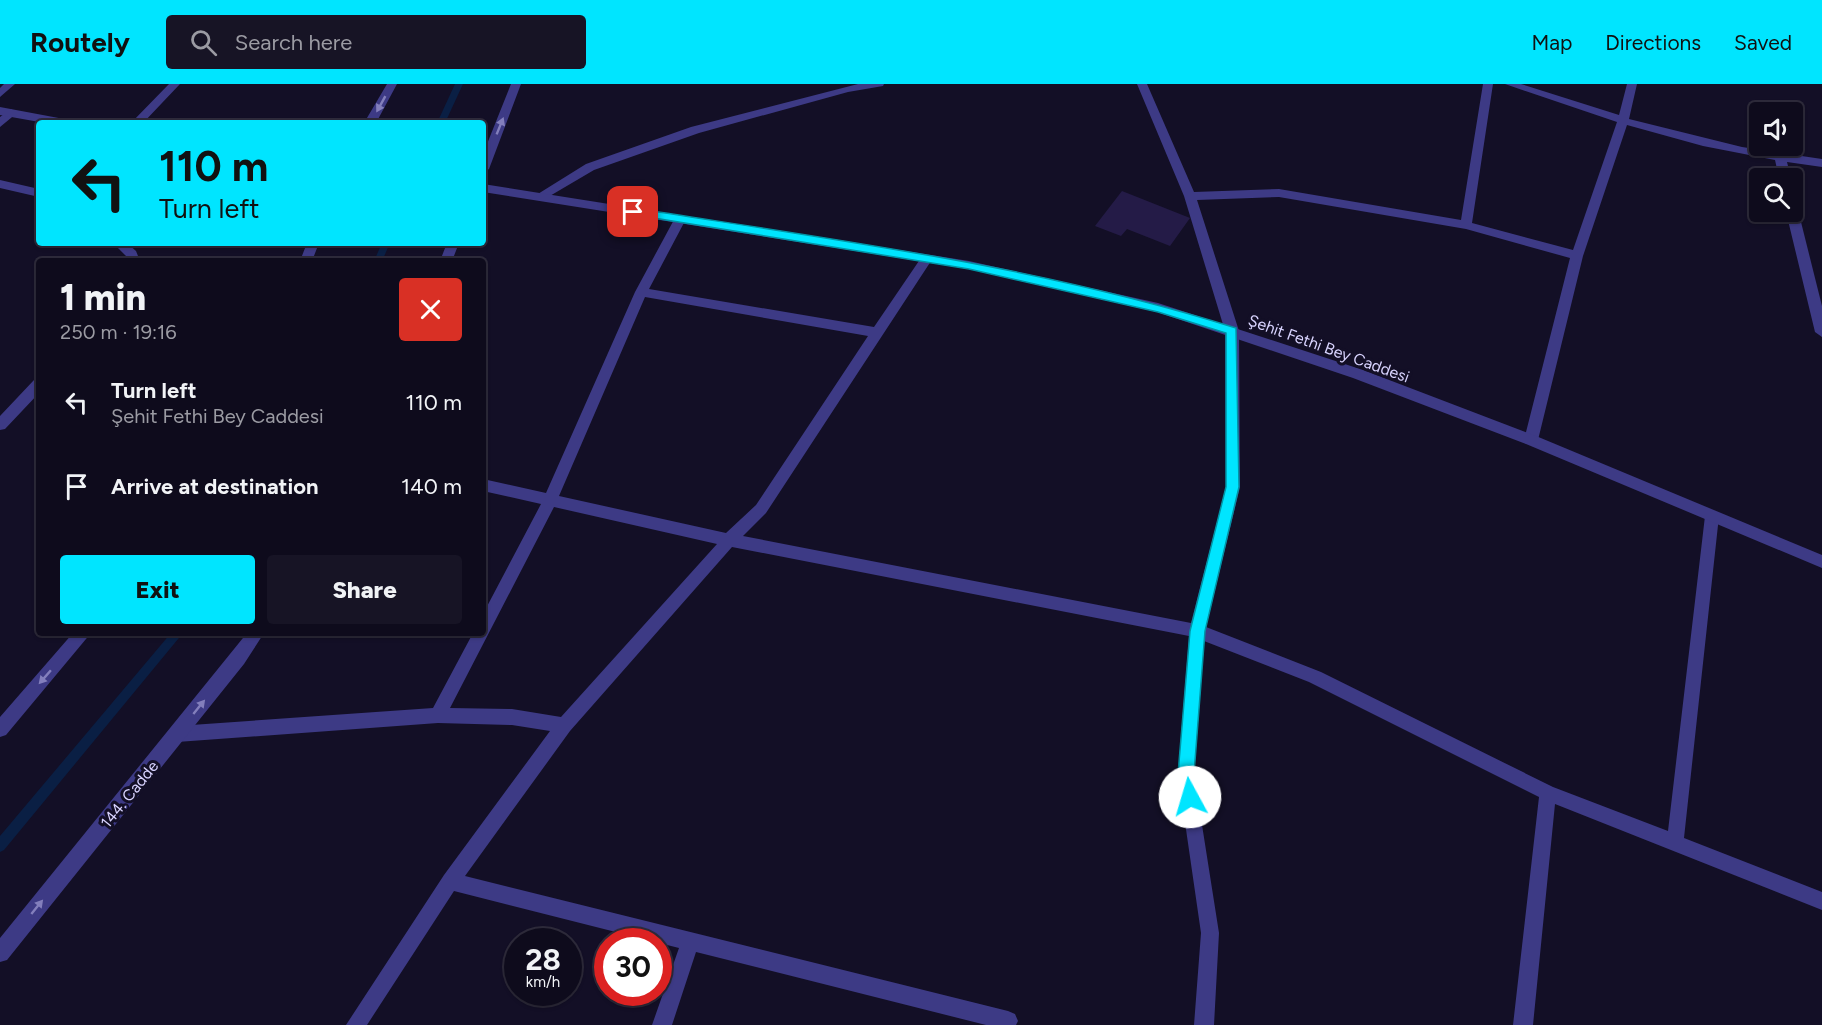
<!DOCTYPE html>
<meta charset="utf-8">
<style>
:root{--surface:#0e0b1c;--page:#171425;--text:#f1f3f6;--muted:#9b9ba3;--line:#2e2b3b;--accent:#00e5ff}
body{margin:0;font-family:Figtree,sans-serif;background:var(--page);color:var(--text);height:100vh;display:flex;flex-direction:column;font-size:22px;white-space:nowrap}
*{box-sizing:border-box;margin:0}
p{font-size:20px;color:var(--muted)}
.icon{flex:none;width:33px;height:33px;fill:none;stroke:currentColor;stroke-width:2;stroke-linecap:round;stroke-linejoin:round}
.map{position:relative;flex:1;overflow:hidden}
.panel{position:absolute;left:36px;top:174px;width:450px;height:378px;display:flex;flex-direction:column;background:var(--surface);border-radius:6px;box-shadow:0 2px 4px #0004,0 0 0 2px var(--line)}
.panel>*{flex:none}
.top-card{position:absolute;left:36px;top:36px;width:450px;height:126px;border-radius:6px;box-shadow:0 2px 4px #0004,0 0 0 2px var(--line);background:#00e5ff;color:#111;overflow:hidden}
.controls{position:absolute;left:1749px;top:18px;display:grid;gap:12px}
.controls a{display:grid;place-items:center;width:54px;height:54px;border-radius:6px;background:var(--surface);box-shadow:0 2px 4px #0004,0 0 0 2px var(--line);font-size:30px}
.speed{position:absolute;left:504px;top:844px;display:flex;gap:12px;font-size:30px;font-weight:700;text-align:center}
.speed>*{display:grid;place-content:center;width:78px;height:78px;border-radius:50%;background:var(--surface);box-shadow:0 2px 4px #0004,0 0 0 2px var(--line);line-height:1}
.speed small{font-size:15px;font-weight:400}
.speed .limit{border:9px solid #d22;background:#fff;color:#111}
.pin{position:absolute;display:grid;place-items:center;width:51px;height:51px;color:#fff;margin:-26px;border-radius:12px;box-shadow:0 3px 9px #0006}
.me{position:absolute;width:66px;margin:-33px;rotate:354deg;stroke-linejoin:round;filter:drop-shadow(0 0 4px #0008)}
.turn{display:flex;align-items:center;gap:21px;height:126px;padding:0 24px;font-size:27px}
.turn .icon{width:78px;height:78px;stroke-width:2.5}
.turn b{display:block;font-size:42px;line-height:51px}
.round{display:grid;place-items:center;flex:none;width:63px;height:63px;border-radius:6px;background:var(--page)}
.summary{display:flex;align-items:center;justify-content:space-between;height:102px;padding:0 24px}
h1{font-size:36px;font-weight:800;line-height:45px}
.button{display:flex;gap:12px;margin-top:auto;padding:12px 24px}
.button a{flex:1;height:69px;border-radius:6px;background:var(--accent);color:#111;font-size:24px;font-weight:800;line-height:69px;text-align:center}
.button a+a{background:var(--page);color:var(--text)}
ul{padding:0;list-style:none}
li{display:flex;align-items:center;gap:18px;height:84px;padding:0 24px}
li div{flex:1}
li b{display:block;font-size:22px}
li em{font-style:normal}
header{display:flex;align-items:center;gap:36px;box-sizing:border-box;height:84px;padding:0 30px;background:var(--accent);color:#111}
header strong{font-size:28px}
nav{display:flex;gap:33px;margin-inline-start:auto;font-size:21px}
.search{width:420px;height:54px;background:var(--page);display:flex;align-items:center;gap:15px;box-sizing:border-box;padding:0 21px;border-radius:6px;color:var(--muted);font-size:22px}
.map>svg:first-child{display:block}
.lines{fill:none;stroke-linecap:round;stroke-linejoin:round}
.stream{fill:#0a1f44;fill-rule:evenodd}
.building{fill:#241b47}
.service{fill:#3d3a85;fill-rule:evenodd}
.minor{fill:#3d3a85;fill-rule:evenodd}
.tertiary{fill:#3d3a85;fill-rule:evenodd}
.oneway{fill:#837fbc}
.route{fill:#00e5ff;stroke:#0095a6;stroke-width:1.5}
.labels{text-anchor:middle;stroke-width:6;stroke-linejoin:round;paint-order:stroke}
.street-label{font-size:16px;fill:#d9d4ff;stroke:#130f26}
</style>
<header>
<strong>Routely</strong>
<div class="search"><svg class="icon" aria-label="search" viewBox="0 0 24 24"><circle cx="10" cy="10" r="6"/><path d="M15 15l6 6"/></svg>Search here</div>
<nav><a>Map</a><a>Directions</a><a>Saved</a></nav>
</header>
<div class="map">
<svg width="1822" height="941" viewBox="0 0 1822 941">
<rect width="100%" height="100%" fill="#130f26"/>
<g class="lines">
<path class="stream" d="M455 0H463L445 39H437Z
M382 159H390L382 177H374Z
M171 549H183L4 766 0 768V752Z"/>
</g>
<path class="building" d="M1122 107 1190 134 1170 162 1127 145 1121 152 1095 142Z"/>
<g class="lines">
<path class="service" d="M169 0H180L143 39H131Z
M11 25 17 29 0 43V33Z
M0 96 39 105V113L0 104Z
M113 159H127L136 167 140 177H128L126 172Z
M39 295V309L5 345 0 346V332L34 296Z"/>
<path class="minor" d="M4 0H15L0 13V4Z
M858 0H884L883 2 848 8 699 49 594 86 543 116H535L533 113 586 80 691 43Z
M1137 0H1147L1194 108 1279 105 1461 136 1483 0H1493L1472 139 1573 166 1617 38 1505 0H1521L1619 31 1627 0H1637L1629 35 1742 63 1822 75V83L1787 78 1791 94H1779L1775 76 1703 62 1627 41 1583 172 1538 356 1536 360H1526L1524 356 1570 174 1466 145 1279 113 1197 116 1239 247 1240 403 1206 543 1321 588 1553 703 1668 747 1705 432 1707 428H1717L1719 432 1684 754 1822 808V826L1555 720 1533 941H1513L1539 713 1309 598 1204 557 1194 690 1219 849 1214 941H1194L1201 849 1178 690 1189 552 732 463 570 647 465 792 1008 927 1015 930 1018 937 1016 941H986L696 868 672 941H652L679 864 454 807 367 941H346L444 791 550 647 512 641 438 639 177 658 171 656 169 650 171 644 177 642 433 624 473 549H483V530L541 420 483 407V395L546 409 635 208 676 132H684L686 135 649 205 874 243 923 171H931L933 174 766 429 743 452 1191 539 1226 403 1225 247 1184 112ZM645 213 868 252 756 421 726 449 559 412ZM554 423 717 460 561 633 512 625 450 624Z
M1792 122 1798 126 1822 222V253L1815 248 1786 128H1792Z"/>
<path class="tertiary" d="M387 0H397L376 39H364Z
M511 0H521L489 85 483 89V70Z
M0 23 64 35 70 39H45L0 31Z
M483 100 969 177 1158 219 1363 286 1536 352 1822 471V484L1526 360 1353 294 1157 228 969 185 483 108Z
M307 159H319L312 177H300Z
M447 159H459L452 177H440Z
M73 549H91L6 651 0 653V633Z
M247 549H264L244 580 7 876 0 878V854Z"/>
</g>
<defs><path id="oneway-solid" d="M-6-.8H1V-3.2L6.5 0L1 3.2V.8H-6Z" transform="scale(1.5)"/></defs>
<g class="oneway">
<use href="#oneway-solid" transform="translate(381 20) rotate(119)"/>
<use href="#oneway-solid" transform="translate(500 42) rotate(-68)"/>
<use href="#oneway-solid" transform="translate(45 593) rotate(131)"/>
<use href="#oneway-solid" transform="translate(199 623) rotate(-51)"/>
<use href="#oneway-solid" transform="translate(37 823) rotate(-51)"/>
</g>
<path class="route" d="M633 124C836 156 1040 182 1236 244L1239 403 1205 547 1194 690 1197 713 1195 718 1190 720 1184 718 1178 690 1190 547 1226 403V249L1158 228 969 185 629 130 628 128Z"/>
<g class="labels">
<g class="street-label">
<text transform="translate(1329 264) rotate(20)" y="6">Şehit Fethi Bey Caddesi</text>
<text transform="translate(129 710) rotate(-51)" y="6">144. Cadde</text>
</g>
</g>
</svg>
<div class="controls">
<a><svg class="icon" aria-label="sound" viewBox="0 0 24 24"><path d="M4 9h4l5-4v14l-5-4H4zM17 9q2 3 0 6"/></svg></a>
<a><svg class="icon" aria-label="search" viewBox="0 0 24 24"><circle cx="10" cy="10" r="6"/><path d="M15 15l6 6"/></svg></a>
</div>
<div class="speed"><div>28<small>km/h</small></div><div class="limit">30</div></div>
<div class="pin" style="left:633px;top:128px;background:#d93025"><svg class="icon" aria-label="arrive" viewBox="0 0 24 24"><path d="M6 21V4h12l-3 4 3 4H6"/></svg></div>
<svg class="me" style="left:1190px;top:713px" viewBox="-20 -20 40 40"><circle r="19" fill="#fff"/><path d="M0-13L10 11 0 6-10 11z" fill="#00e5ff"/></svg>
<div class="top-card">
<div class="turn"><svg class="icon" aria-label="left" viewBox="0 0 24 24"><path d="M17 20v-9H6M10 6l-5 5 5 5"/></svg><div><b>110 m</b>Turn left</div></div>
</div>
<section class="panel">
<div class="summary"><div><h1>1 min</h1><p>250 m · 19:16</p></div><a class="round" style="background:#d93025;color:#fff"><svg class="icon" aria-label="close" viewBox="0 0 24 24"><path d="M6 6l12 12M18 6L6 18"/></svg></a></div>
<ul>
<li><svg class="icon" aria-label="left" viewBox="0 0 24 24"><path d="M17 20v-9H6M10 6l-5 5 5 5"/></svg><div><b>Turn left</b><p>Şehit Fethi Bey Caddesi</p></div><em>110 m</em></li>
<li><svg class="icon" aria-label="arrive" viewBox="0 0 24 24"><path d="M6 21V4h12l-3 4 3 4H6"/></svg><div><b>Arrive at destination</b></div><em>140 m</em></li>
</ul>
<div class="button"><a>Exit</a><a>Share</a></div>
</section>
</div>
